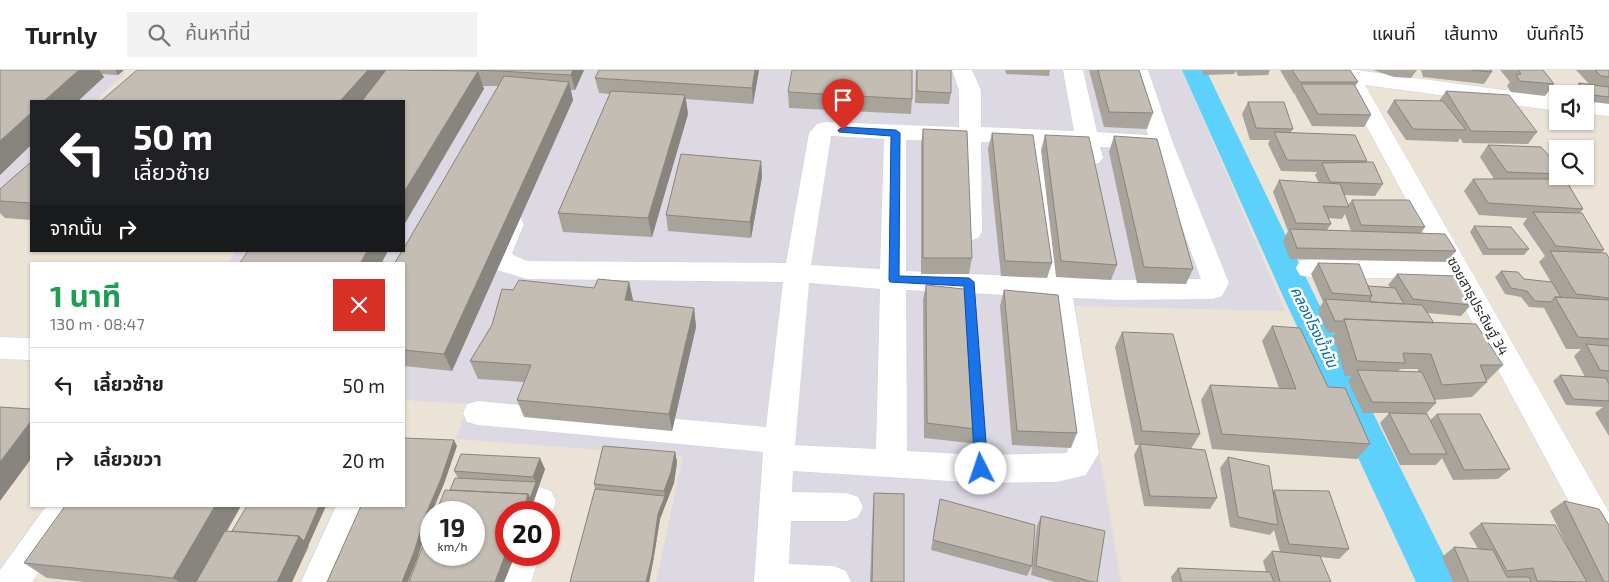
<!DOCTYPE html>
<html lang="th">
<meta charset="utf-8">
<style>
:root{--surface:#fff;--page:#f2f2f2;--text:#222;--muted:#767676;--line:#e0e0e0}
body{margin:0;font-family:"Exo 2","Noto Sans Thai",sans-serif;background:var(--page);color:var(--text);height:100vh;display:flex;flex-direction:column;font-size:19px;white-space:nowrap}
*{box-sizing:border-box;margin:0}
p{font-size:16px;color:var(--muted)}
.icon{flex:none;width:28px;height:28px;fill:none;stroke:currentColor;stroke-width:2;stroke-linecap:round;stroke-linejoin:round}
.map{position:relative;flex:1;overflow:hidden}
.details{position:absolute;left:30px;top:192px;width:375px;height:245px;display:flex;flex-direction:column;background:var(--surface);border-radius:0px;box-shadow:0 1px 4px #0004}
.details>*{flex:none}
.guide{position:absolute;left:30px;top:30px;width:375px;height:152px;border-radius:0px;box-shadow:0 1px 4px #0004;background:#202124;color:#fff;overflow:hidden}
.fabs{position:absolute;left:1549px;top:15px;display:grid;gap:10px}
.fabs a{display:grid;place-items:center;width:45px;height:45px;border-radius:0px;background:var(--surface);box-shadow:0 1px 4px #0004;font-size:25px}
.speed{position:absolute;left:420px;top:431px;display:flex;gap:10px;font-size:25px;font-weight:700;text-align:center}
.speed>*{display:grid;place-content:center;width:65px;height:65px;border-radius:50%;background:var(--surface);box-shadow:0 1px 4px #0004;line-height:1}
.speed small{font-size:12px;font-weight:400}
.speed .limit{border:8px solid #d22;background:#fff;color:#111}
.pin{position:absolute;display:grid;place-items:center;width:42px;height:42px;color:#fff;margin:-51px -21px;border-radius:50% 50% 50% 0;rotate:-45deg;box-shadow:0 0 5px #0007}
.pin .icon{rotate:45deg}
.me{position:absolute;width:55px;margin:-28px;rotate:356deg;stroke-linejoin:round;filter:drop-shadow(0 0 4px #0008)}
.turn{display:flex;align-items:center;gap:18px;height:105px;padding:0 20px;font-size:22px}
.turn .icon{width:65px;height:65px;stroke-width:2.5}
.turn b{display:block;font-size:35px;line-height:42px}
.then{display:flex;align-items:center;height:48px;padding:0 20px;background:#0003;gap:10px;font-size:19px}
.round{display:grid;place-items:center;flex:none;width:52px;height:52px;border-radius:0px;background:var(--page)}
.summary{display:flex;align-items:center;justify-content:space-between;height:85px;padding:0 20px}
h1{font-size:30px;font-weight:700;line-height:38px;color:#1e9e55}
ul{padding:0;list-style:none}
li{display:flex;align-items:center;gap:15px;height:75px;padding:0 20px;border-top:1px solid var(--line)}
li div{flex:1}
li b{display:block;font-size:19px}
li em{font-style:normal}
header{display:flex;align-items:center;gap:30px;box-sizing:border-box;height:70px;padding:0 25px;background:var(--surface);border-bottom:1px solid var(--line)}
header strong{font-size:24px}
nav{display:flex;gap:28px;margin-inline-start:auto;font-size:18px}
.search{width:350px;height:45px;background:var(--page);display:flex;align-items:center;gap:12px;box-sizing:border-box;padding:0 18px;border-radius:0px;color:var(--muted);font-size:19px}
.map>svg:first-child{display:block}
.industrial{fill:#dcd9e3}
.lines{fill:none;stroke-linecap:round;stroke-linejoin:round}
.canal{fill:#5dd0fc;fill-rule:evenodd}
.minor-casing{stroke:#ccd0e3;stroke-width:1}
.minor{fill:#fff;fill-rule:evenodd}
.wall{fill:#a8a39b;fill-rule:evenodd}
.shaded-wall{fill:#88847e}
.building{fill:#c3bdb4;stroke:#88847e}
.route{fill:#1a73e8;stroke:#114b97}
.labels{text-anchor:middle;stroke-width:5;stroke-linejoin:round;paint-order:stroke}
.street-label{font-size:14px;fill:#282828;stroke:#fff}
.water-label{font-size:15px;font-style:italic;fill:#006aa4;stroke:#fff}
</style>
<header>
<strong>Turnly</strong>
<div class="search"><svg class="icon" aria-label="search" viewBox="0 0 24 24"><circle cx="10" cy="10" r="6"/><path d="M15 15l6 6"/></svg>ค้นหาที่นี่</div>
<nav><a>แผนที่</a><a>เส้นทาง</a><a>บันทึกไว้</a></nav>
</header>
<div class="map">
<svg width="1609" height="512" viewBox="0 0 1609 512">
<rect width="100%" height="100%" fill="#ece3d7"/>
<path class="industrial" d="M0 0H96L125 3 95 31H31V92L0 121Z
M161 0H1182L1285 241 1075 236 1121 512H656L683 386 456 369 468 334 404 330V194H226L237 181H404V31H128Z"/>
<g class="lines">
<path class="canal" d="M1182 0H1206L1313 222 1457 512H1416L1281 222Z"/>
<g class="minor-casing">
<path id="minor" d="M952 0H972L981 20V57L1074 61 1063 0H1083L1097 62 1148 65 1128 0H1148L1173 73 1229 213 1222 226 1213 229 1118 230 1073 228 1099 383 1086 405 1057 412 981 413 793 401 792 422 847 423 858 427 863 437 858 447 847 451H791L789 494 834 496 846 501 851 512H754L763 382 478 355 467 352 463 343 467 334 478 331 766 357 783 212 527 209 497 200 486 184 503 148 512 145 521 148 524 154 512 183 515 186 528 191 786 193 809 63 817 54 825 52 959 57V20ZM831 66 884 69 880 199 811 195ZM906 70 958 71 956 162 960 168 969 171 978 168 982 162 981 72 1023 73 1043 207 906 201ZM1046 74 1077 76 1079 88 1083 93 1091 95 1099 93 1103 88 1100 77 1153 79 1201 209 1118 210 1069 208ZM809 213 880 219 876 379 795 375ZM906 220 1046 227 1068 380 1066 383 981 385 907 381Z
M1336 0H1356L1541 25 1522 0H1543L1563 24H1558V41L1365 15 1609 442V488L1597 484 1449 209 1309 207 1300 205 1296 198 1300 191 1309 189 1439 190Z
M1585 30 1609 32V46L1585 44Z
M0 267 31 268V290L0 289Z
M540 417 551 421 556 431 549 449V442H520L529 421Z
M46 436H81L76 446 32 512H0V500Z
M336 436H368L335 512H301Z
M506 485H540L531 512H497Z"/>
</g>
<use href="#minor" class="minor"/>
</g>
<path class="wall" d="M0 0H124L118 5 101 4 104 7 78 31H31V75L0 105Z
M137 0H584L575 20H571L573 30 452 301 404 296V194L498 16H483L484 19 404 31Z
M759 0 753 34 686 29 688 44 652 167 563 162 558 143 610 24 599 23 595 8Z
M916 0H951V23L949 34 915 33Z
M1005 0H1050L1049 6 1006 4Z
M1089 0H1139L1153 43 1147 59 1104 57Z
M1202 0H1270L1268 5 1238 6 1236 1 1234 4 1204 5Z
M1280 0H1350L1358 12 1355 16 1371 45 1364 57 1312 56 1295 25 1296 24H1294Z
M1373 0H1417L1411 8 1394 7Z
M1421 0H1491L1492 2 1484 14 1423 7Z
M1500 0H1543L1554 14 1545 26 1511 22 1507 16 1510 12Z
M1576 0H1609V34L1585 31V24H1576L1574 19 1579 13 1589 14Z
M1446 21 1537 62 1528 74 1463 73 1460 68 1458 72 1406 70 1387 42 1394 30 1439 31Z
M788 22 912 29 911 44 789 38Z
M1248 32 1293 59 1290 63 1367 91V92L1383 114 1375 126 1344 125 1348 135 1352 130 1425 157 1421 163 1456 181 1447 192 1290 189 1283 171 1288 161 1273 122 1279 110 1319 113 1315 105 1317 102 1281 101 1268 74 1270 70H1250L1242 44ZM1345 144 1351 161 1327 160 1331 154 1328 148 1342 149Z
M923 59 972 188 969 204H921V74Z
M992 63 1052 193 1047 208 1001 206 988 79Z
M1045 65 1117 195 1111 210 1056 207 1041 80Z
M1114 66 1193 199 1186 214 1137 213 1109 82Z
M1488 75 1558 96V106H1563L1560 109 1583 139 1580 143 1604 180 1601 183 1609 188V366L1595 343 1603 337 1566 335 1553 311 1560 305 1585 307 1574 286 1581 279H1566L1544 238H1545L1529 237 1521 227 1505 224 1495 207 1501 201 1524 209 1551 212 1539 192 1545 186 1523 154 1527 148 1479 145 1464 121 1473 109H1494L1480 87Z
M761 91 762 107 751 168 668 161 666 145Z
M31 92V150L5 148 0 143V119Z
M1474 156 1529 179 1524 185H1483L1470 162Z
M1318 193 1368 216 1390 217 1388 215 1397 204 1471 235 1461 246 1427 243 1434 253 1503 295 1488 310H1486L1487 312 1472 327 1434 330 1436 333 1426 344 1430 350 1437 344 1510 399 1498 409 1453 410 1442 388 1436 395H1400L1380 353 1389 343H1363L1348 311 1352 306H1345L1333 265 1335 263 1327 262 1318 240 1323 232 1311 204ZM1401 299H1418V302L1398 301Z
M629 212 633 231 694 238 696 257 672 361 524 347 517 330 524 312 478 309 470 291 513 220 594 218Z
M926 215 983 360 979 374 924 368 923 230Z
M1004 220 1077 363 1071 378 1012 375 1000 236Z
M1272 256 1328 317 1370 374 1357 389 1212 379 1201 330 1210 315 1279 318 1262 271Z
M1122 262 1200 364 1191 379 1217 428 1210 439 1144 436 1134 385 1139 375H1135L1115 277Z
M675 382 677 392 674 413 660 449 653 492 649 512H570L595 419 594 414Z
M1228 387 1273 421 1274 420 1349 479 1339 489 1320 487 1331 512H1172L1171 507 1178 498 1266 502 1263 491 1272 481 1280 482 1274 460 1270 465 1230 457 1220 398Z
M545 399 530 442H506L515 485 504 512H409L450 420 458 408 454 401Z
M874 423 904 512H870L873 433Z
M940 429 1032 496 1027 506 931 480Z
M1564 431 1609 512H1453L1442 487 1454 477 1478 479 1469 463 1481 453 1567 476 1550 441Z
M1041 446 1097 512H1055L1031 505 1037 456Z
M227 461 309 476 292 512H85L47 508 24 493Z"/>
<path class="shaded-wall" d="M79 0H99L104 7 78 31H44Z
M115 0H124L118 5Z
M368 0H391L365 31H340Z
M573 0H584L575 20 571 5Z
M755 0H759L753 34 752 18Z
M478 1 484 19 404 155V122Z
M569 12 573 30 452 301 444 284Z
M685 25 688 44 652 167 648 148Z
M31 43V75L0 105V71Z
M761 91 762 107 751 168 750 152Z
M367 181H388L381 194H360Z
M629 212 633 230 630 248 625 230Z
M694 238 696 257 672 361 669 344Z
M31 351V389L0 431V392Z
M454 370 457 376 444 414 432 442H431V445L418 487 408 512H402L426 444Z
M675 382 677 392 674 413 660 449 653 492 649 512H646L658 444 665 426 664 421Z
M540 388 545 399 530 442H523L528 424 536 412 533 407Z
M215 436H241L198 512H179L173 508Z
M319 436H326L292 512H277L299 466Z
M506 483V485H515L504 512H495Z"/>
<path class="building" d="M0 0H79L44 31H31V43L0 71Z
M137 0H368L340 31H101Z
M386 0 478 1 404 122V31H362Z
M479 0H573L571 5Z
M599 0H755L752 18 595 8Z
M792 0H912V29L788 22Z
M917 0H951V23L917 21Z
M1098 0H1139L1153 43 1109 42Z
M1292 0H1350L1358 12H1300Z
M1471 0H1491L1492 2Z
M1518 0H1543L1554 14 1520 11 1516 5 1521 4Z
M1595 0H1609V7L1601 6Z
M504 6 569 12 444 284 404 280V194H394L402 181H404V178Z
M1579 13 1609 17V27L1584 24Z
M1301 14H1354L1371 45 1318 44Z
M611 21 685 25 648 148 558 143Z
M1446 21 1509 25 1537 62 1471 61Z
M1394 30 1443 31 1466 60 1413 59Z
M1248 32H1284L1293 59 1256 58Z
M923 59 967 61 972 188H923Z
M1274 62 1355 65 1367 91 1287 90Z
M992 63 1033 65 1052 193 1005 191Z
M1045 65 1089 67 1117 195 1061 191Z
M1114 66 1157 69 1193 199 1144 197Z
M1488 75 1541 77 1558 96V104L1507 102Z
M681 84 761 91 750 152 666 145Z
M31 92V133L0 131V119Z
M1373 92 1383 114 1330 112 1322 93Z
M1473 109H1565L1583 139 1488 133Z
M1279 110 1340 114 1349 137 1323 136 1331 154 1296 153Z
M1352 130H1409L1425 157 1361 155Z
M1533 142 1582 143 1604 180 1556 176Z
M1474 156 1511 157 1529 179H1488Z
M1290 159 1445 164 1456 181 1297 178Z
M248 181H367L360 194H239Z
M1550 181 1606 183 1609 188V228L1576 224Z
M1318 193 1359 194 1372 226 1332 223Z
M1501 201 1518 202 1524 209 1552 212 1561 227H1555L1551 232 1535 231 1527 221 1511 218Z
M1397 204 1456 206 1471 235 1413 229Z
M598 209 629 212 625 230 694 238 669 344 517 330 531 295 470 291 492 255 502 219 513 220 519 210 594 218Z
M926 215 973 220 983 360 927 353Z
M1368 216 1395 218 1404 234 1371 232 1370 228 1372 226Z
M1004 220 1058 225 1077 363 1017 361Z
M1555 227 1609 230V269L1578 267Z
M1325 229 1422 235 1434 253 1344 249 1343 251H1335Z
M1344 249 1476 254 1503 295H1480L1487 312 1442 315 1431 284 1403 283 1405 293 1357 291Z
M1272 256 1300 258 1328 317 1345 318 1370 374 1222 364 1210 315 1296 319Z
M1122 262 1173 264 1200 364 1142 361Z
M1586 274 1609 276V301L1600 300Z
M1357 300 1422 302 1436 333 1372 332Z
M1560 305 1606 308 1609 314V331L1573 329Z
M0 337 31 339V351L0 392Z
M1389 343 1427 344 1447 384H1410Z
M1437 344H1480L1510 399 1464 400Z
M404 368 454 370 441 409 426 444 414 482 402 512H327L361 436H404Z
M1140 374 1205 380 1217 428 1150 426Z
M603 376 675 382 671 402 664 421 594 414Z
M461 384 540 388 533 407 454 401Z
M1228 387 1269 396 1278 455 1238 447Z
M455 408 536 412 530 429 528 424 450 420Z
M595 419 665 426 658 444 652 487 646 512H570Z
M445 420 528 424 523 442H506V483L495 512H409L431 455V485H474V442H436Z
M1274 420 1329 421 1349 479 1289 474Z
M874 423 904 424V512H872Z
M940 429 1035 455 1032 496 933 470Z
M1564 431 1599 439 1609 455V512H1604Z
M65 436H215L173 508 24 493Z
M247 436H319L304 471 299 466 232 461Z
M1041 446 1105 461 1097 512H1093L1036 496Z
M1481 453 1555 455 1587 512 1537 511 1533 498 1507 501Z
M225 461 299 466 277 512H196Z
M1454 477 1493 480 1507 507H1529L1531 512H1469Z
M1272 481 1320 486 1331 512H1280Z
M1178 498 1270 502 1274 512H1182Z"/>
<path class="route" d="M843 57 896 60 900 63 899 206 969 208 974 212 988 399 986 403 981 405 977 403 975 399 964 216 890 212 889 210 891 66 839 62 838 60Z"/>
<g class="labels">
<g class="street-label">
<text transform="translate(1478 236) rotate(61)" y="5">ซอยสาธุประดิษฐ์ 34</text>
</g>
<g class="water-label">
<text transform="translate(1314 257) rotate(64)" y="5">คลองโรงน้ำมัน</text>
</g>
</g>
</svg>
<div class="fabs">
<a><svg class="icon" aria-label="sound" viewBox="0 0 24 24"><path d="M4 9h4l5-4v14l-5-4H4zM17 9q2 3 0 6"/></svg></a>
<a><svg class="icon" aria-label="search" viewBox="0 0 24 24"><circle cx="10" cy="10" r="6"/><path d="M15 15l6 6"/></svg></a>
</div>
<div class="speed"><div>19<small>km/h</small></div><div class="limit">20</div></div>
<div class="pin" style="left:843px;top:60px;background:#d93025"><svg class="icon" aria-label="arrive" viewBox="0 0 24 24"><path d="M6 21V4h12l-3 4 3 4H6"/></svg></div>
<svg class="me" style="left:981px;top:399px" viewBox="-20 -20 40 40"><circle r="19" fill="#fff"/><path d="M0-13L10 11 0 6-10 11z" fill="#1a73e8"/></svg>
<div class="guide">
<div class="turn"><svg class="icon" aria-label="left" viewBox="0 0 24 24"><path d="M17 20v-9H6M10 6l-5 5 5 5"/></svg><div><b>50 m</b>เลี้ยวซ้าย</div></div>
<div class="then">จากนั้น<svg class="icon" aria-label="right" viewBox="0 0 24 24"><path d="M7 20v-9h11M14 6l5 5-5 5"/></svg></div>
</div>
<section class="details">
<div class="summary"><div><h1>1 นาที</h1><p>130 m · 08:47</p></div><a class="round" style="background:#d93025;color:#fff"><svg class="icon" aria-label="close" viewBox="0 0 24 24"><path d="M6 6l12 12M18 6L6 18"/></svg></a></div>
<ul>
<li><svg class="icon" aria-label="left" viewBox="0 0 24 24"><path d="M17 20v-9H6M10 6l-5 5 5 5"/></svg><div><b>เลี้ยวซ้าย</b></div><em>50 m</em></li>
<li><svg class="icon" aria-label="right" viewBox="0 0 24 24"><path d="M7 20v-9h11M14 6l5 5-5 5"/></svg><div><b>เลี้ยวขวา</b></div><em>20 m</em></li>
</ul>
</section>
</div>
